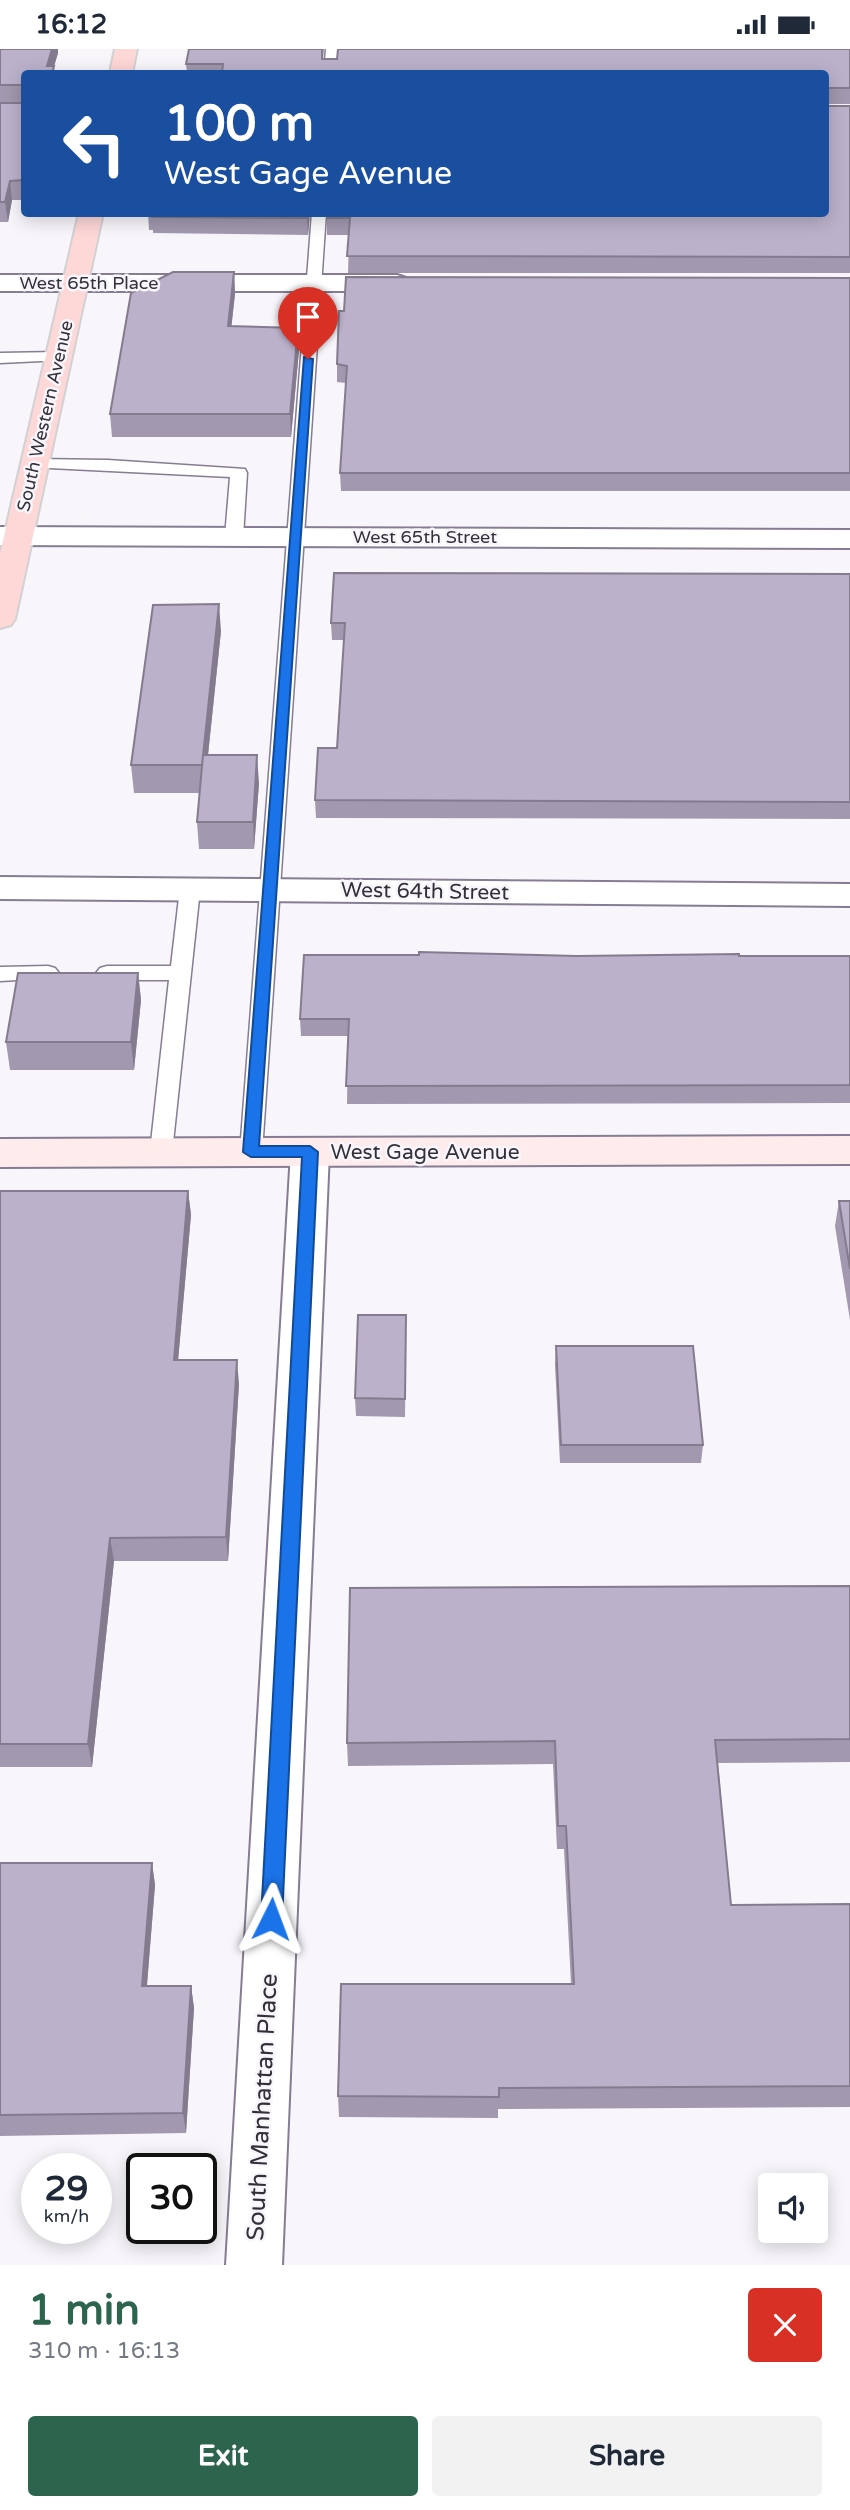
<!DOCTYPE html>
<meta charset="utf-8">
<style>
:root{--surface:#fff;--page:#f2f2f3;--text:#1f2937;--muted:#747a83;--accent:#2c644d}
body{margin:0;font-family:"Varela Round",sans-serif;background:var(--page);color:var(--text);height:100vh;display:flex;flex-direction:column;font-size:26px;white-space:nowrap}
*{box-sizing:border-box;margin:0}
p{font-size:23px;color:var(--muted)}
.icon{flex:none;width:38px;height:38px;fill:none;stroke:currentColor;stroke-width:2;stroke-linecap:round;stroke-linejoin:round}
.map{position:relative;height:2216px;overflow:hidden}
.panel{display:flex;flex-direction:column;background:var(--surface);flex:1}
.panel>*{flex:none}
.top-card{position:absolute;left:21px;top:21px;width:808px;height:147px;border-radius:7px;box-shadow:0 4px 18px #0003;background:#1a4fa0;color:#fff;overflow:hidden}
.buttons{position:absolute;left:758px;top:2124px;display:grid;gap:14px}
.buttons a{display:grid;place-items:center;width:70px;height:70px;border-radius:7px;background:var(--surface);box-shadow:0 4px 18px #0003;font-size:35px}
.speed{position:absolute;left:21px;top:2104px;display:flex;gap:14px;font-size:35px;font-weight:700;text-align:center}
.speed>*{display:grid;place-content:center;width:91px;height:91px;border-radius:50%;background:var(--surface);box-shadow:0 4px 18px #0003;line-height:1}
.speed small{font-size:18px;font-weight:400}
.speed .limit{border:4px solid #111;border-radius:10px;background:#fff;color:#111}
.pin{position:absolute;display:grid;place-items:center;width:60px;height:60px;color:#fff;margin:-72px -30px;border-radius:50% 50% 50% 0;rotate:-45deg;box-shadow:0 0 7px #0007}
.pin .icon{rotate:45deg}
.me{position:absolute;width:77px;margin:-38px;rotate:3deg;stroke-linejoin:round;filter:drop-shadow(0 0 5px #0008)}
.turn{display:flex;align-items:center;gap:24px;height:147px;padding:0 28px;font-size:32px}
.turn .icon{width:91px;height:91px;stroke-width:2.5}
.turn b{display:block;font-size:49px;line-height:60px}
.round{display:grid;place-items:center;flex:none;width:74px;height:74px;border-radius:7px;background:var(--page)}
.summary{display:flex;align-items:center;justify-content:space-between;height:119px;padding:0 28px}
h1{font-size:42px;font-weight:700;line-height:52px;color:var(--accent)}
.primary-button{display:flex;gap:14px;margin-top:auto;padding:14px 28px}
.primary-button a{flex:1;height:80px;border-radius:7px;background:var(--accent);color:#fff;font-size:28px;font-weight:700;line-height:80px;text-align:center}
.primary-button a+a{background:var(--page);color:var(--text)}
.status{display:flex;justify-content:space-between;align-items:center;height:49px;padding:0 35px;background:var(--surface);direction:ltr}
.status svg{height:19px;fill:currentColor}
.map>svg:first-child{display:block}
.lines{fill:none;stroke-linecap:round;stroke-linejoin:round}
.lane-casing{stroke:#867c93;stroke-width:3}
.street-casing{stroke:#867c93;stroke-width:4}
.secondary-casing{stroke:#867c93;stroke-width:4}
.primary-casing{stroke:#d2d1d4;stroke-width:4}
.lane{fill:#fff;fill-rule:evenodd}
.street{fill:#fff;fill-rule:evenodd}
.secondary{fill:#feebeb;fill-rule:evenodd}
.primary{fill:#fed7d7;fill-rule:evenodd}
.wall{fill:#a298af}
.shaded-wall{fill:#847c8e}
.building{fill:#bcb1cb;stroke:#847c8e;stroke-width:2}
.route{fill:#1a73e8;stroke:#114b97;stroke-width:2}
.labels{text-anchor:middle;stroke-width:5;stroke-linejoin:round;paint-order:stroke}
.far-street-label{font-size:18px;fill:#34303a;stroke:#f8f6fb}
.street-label{font-size:21px;fill:#34303a;stroke:#f8f6fb}
.near-street-label{font-size:24px;fill:#34303a;stroke:#f8f6fb}
</style>
<div class="status"><b>16:12</b><svg viewBox="0 0 49 12"><path d="M0 12V9h3v3zM5 12V6h3v6zM10 12V3h3v9zM15 12V0h3v12zM26 1h20v11H26zM47 4h2v5h-2z"/></svg></div>
<div class="map">
<svg width="850" height="2216" viewBox="0 0 850 2216">
<rect width="100%" height="100%" fill="#f8f6fb"/>
<g class="lines">
<g class="lane-casing">
<path id="lane" d="M326 0H338L336 24H324Z
M312 164H326L262 1103 259 1109 251 1111 243 1109 240 1103Z
M58 303 66 308 63 311 0 314V304Z
M35 410 108 411 245 420 247 424 243 488 234 493 225 488 230 428 29 418 27 415 29 412Z
M190 834 197 835 200 840 172 1103 169 1109 161 1111 153 1109 150 1103 169 931H107L100 929 96 924 100 919 107 917H171L180 840 183 835Z
M48 917 55 919 59 924 55 929 0 932V918Z"/>
</g>
<g class="street-casing">
<path id="street" d="M0 226H397L406 229 410 234 406 239 397 242H0Z
M0 478 850 481V499L0 496Z
M0 828 850 835V857L0 850Z
M310 1089 324 1093 329 1103 282 2216H226L291 1103 296 1093Z"/>
</g>
<g class="secondary-casing">
<path id="secondary" d="M850 1087V1115L0 1118V1090Z"/>
</g>
<g class="primary-casing">
<path id="primary" d="M115 0H137L132 24H110Z
M79 164H103L15 570 11 576 0 579V505Z"/>
</g>
<use href="#lane" class="lane"/>
<use href="#street" class="street"/>
<use href="#secondary" class="secondary"/>
<use href="#primary" class="primary"/>
</g>
<path class="wall" d="M0 0 58 4 54 17 55 24H24V151H12L8 173H0Z
M324 0 323 10 850 0V55H826V24H187L186 15Z
M850 57V224H348L349 186H327V164Z
M310 164 308 186 153 184V181H149L148 165Z
M234 223 235 245 231 278 298 279 299 301 291 388H112L110 365Z
M850 229V442H341L340 424 346 334 337 333V315Z
M850 525V770L316 769 315 751 337 699 344 591H332L331 574Z
M221 582 208 706 259 734 254 800H199L197 773 200 744H134L131 716Z
M577 907H850V1054L347 1055 348 987H301L300 970Z
M138 924 141 951 134 1021H10L6 993Z
M0 1142H188L191 1166 178 1311 239 1335 228 1512H114L92 1718H0Z
M839 1152H850V1271L835 1177Z
M406 1284 405 1368 356 1367 355 1349Z
M556 1297 703 1396 701 1414H560L555 1316Z
M850 1537V1713L718 1714 731 1856 850 1855V2058L498 2060V2069L339 2068 338 2047 571 1935 564 1800H557L553 1715 348 1717 347 1694Z
M0 1814H152L155 1836 147 1937H191L194 1959 186 2084 0 2087Z"/>
<path class="shaded-wall" d="M52 0H58V4L52 24 47 17Z
M10 132 12 151 8 173 5 153Z
M308 164H310L308 186 307 169Z
M234 223 235 245 229 300 228 277Z
M298 279 299 301 291 388 290 365Z
M219 555 221 582 204 744 202 716Z
M257 706 259 734 254 800 253 773Z
M138 924 141 951 134 1021 131 993Z
M188 1142 191 1166 176 1335 174 1311Z
M237 1311 239 1335 228 1512 226 1488Z
M110 1489 114 1512 92 1718 88 1695Z
M152 1814 155 1836 145 1959 142 1937Z
M191 1937 194 1959 186 2084 183 2064Z"/>
<path class="building" d="M0 0H52L47 17H54L52 24H24V131L10 132 5 153H0V54H24V36H0Z
M189 0H322V10H337L338 0H850V39H826V24H222L223 15H186Z
M826 57H850V208L347 207 350 169H327V164H826Z
M308 164 307 169 152 168V165H148Z
M173 223H234L228 277 298 279 290 365H110L131 244Z
M346 228 850 229V424H340L347 317 337 315 339 262H344Z
M334 524 850 525V753L315 751 318 699H337L345 574H331Z
M219 555 202 716H131L153 556Z
M203 706H257L253 773H197Z
M419 903 577 907 739 905V907H850V1036L346 1037 349 970H300L304 906H419Z
M18 924H138L131 993H6Z
M0 1142H188L174 1311H237L226 1488 110 1489 88 1695H0Z
M839 1152H850V1220Z
M358 1266H406L405 1350 355 1349Z
M556 1297H693L703 1396H561Z
M850 1537V1690L715 1691 731 1856 850 1855V2037L499 2039V2048L338 2047 341 1935H574L566 1777H558L555 1692 347 1694 350 1539Z
M0 1814H152L142 1937H191L183 2064 0 2066Z"/>
<path class="route" d="M304 308 313 310 259 1097H310L318 1103 282 1870 279 1876 271 1879 264 1876 261 1870 302 1108H251L243 1103Z"/>
<g class="labels">
<g class="far-street-label">
<text x="89" y="240">West 65th Place</text>
<text transform="translate(45 367) rotate(-77)" y="6">South Western Avenue</text>
<text x="425" y="494">West 65th Street</text>
</g>
<g class="street-label">
<text transform="translate(425 842) rotate(1)" y="7">West 64th Street</text>
<text x="425" y="1110">West Gage Avenue</text>
</g>
<g class="near-street-label">
<text transform="translate(262 2058) rotate(-87)" y="8">South Manhattan Place</text>
</g>
</g>
</svg>
<div class="buttons">
<a><svg class="icon" aria-label="sound" viewBox="0 0 24 24"><path d="M4 9h4l5-4v14l-5-4H4zM17 9q2 3 0 6"/></svg></a>
</div>
<div class="speed"><div>29<small>km/h</small></div><div class="limit">30</div></div>
<div class="pin" style="left:308px;top:310px;background:#d93025"><svg class="icon" aria-label="arrive" viewBox="0 0 24 24"><path d="M6 21V4h12l-3 4 3 4H6"/></svg></div>
<svg class="me" style="left:271px;top:1870px" viewBox="-20 -20 40 40"><path d="M0-17L14 15 0 8-14 15z" fill="#1a73e8" stroke="#fff" stroke-width="4"/></svg>
<div class="top-card">
<div class="turn"><svg class="icon" aria-label="left" viewBox="0 0 24 24"><path d="M17 20v-9H6M10 6l-5 5 5 5"/></svg><div><b>100 m</b>West Gage Avenue</div></div>
</div>
</div>
<section class="panel">
<div class="summary"><div><h1>1 min</h1><p>310 m · 16:13</p></div><a class="round" style="background:#d93025;color:#fff"><svg class="icon" aria-label="close" viewBox="0 0 24 24"><path d="M6 6l12 12M18 6L6 18"/></svg></a></div>
<div class="primary-button"><a>Exit</a><a>Share</a></div>
</section>
